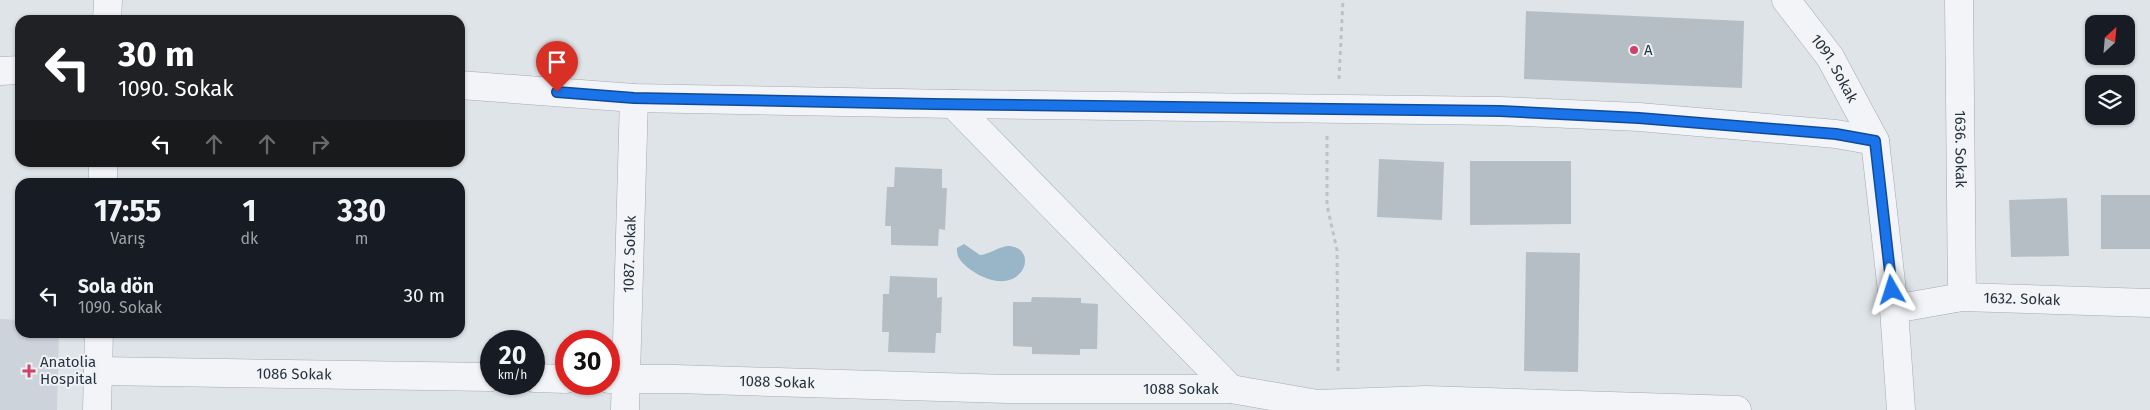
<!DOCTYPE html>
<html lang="tr">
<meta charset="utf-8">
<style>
:root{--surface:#171b24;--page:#242831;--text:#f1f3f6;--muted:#9ea1a6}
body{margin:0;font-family:"Fira Sans",sans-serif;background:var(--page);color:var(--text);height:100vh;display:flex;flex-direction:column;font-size:19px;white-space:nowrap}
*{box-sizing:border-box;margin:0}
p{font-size:16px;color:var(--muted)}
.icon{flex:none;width:28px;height:28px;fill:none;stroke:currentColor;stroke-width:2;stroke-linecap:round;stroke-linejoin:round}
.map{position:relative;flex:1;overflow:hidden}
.sheet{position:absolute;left:15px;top:178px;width:450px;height:160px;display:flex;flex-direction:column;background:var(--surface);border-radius:15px;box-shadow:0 1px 4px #0004}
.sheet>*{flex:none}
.guide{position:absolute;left:15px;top:15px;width:450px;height:152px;border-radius:15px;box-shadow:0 1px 4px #0004;background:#202124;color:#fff;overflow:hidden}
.needle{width:32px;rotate:26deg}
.tools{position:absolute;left:2085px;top:15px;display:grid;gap:10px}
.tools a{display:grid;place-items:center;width:50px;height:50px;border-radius:10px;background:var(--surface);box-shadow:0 1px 4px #0004;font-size:25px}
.speed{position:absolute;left:480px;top:330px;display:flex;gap:10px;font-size:25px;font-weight:700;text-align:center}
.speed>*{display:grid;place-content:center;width:65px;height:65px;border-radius:50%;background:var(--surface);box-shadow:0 1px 4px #0004;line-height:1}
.speed small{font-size:12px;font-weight:400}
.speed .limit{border:8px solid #d22;background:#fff;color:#111}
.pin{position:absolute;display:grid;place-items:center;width:42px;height:42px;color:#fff;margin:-51px -21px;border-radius:50% 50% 50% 0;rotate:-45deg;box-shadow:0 0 5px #0007}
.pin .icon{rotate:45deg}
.me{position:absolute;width:55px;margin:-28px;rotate:354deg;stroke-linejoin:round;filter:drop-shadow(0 0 4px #0008)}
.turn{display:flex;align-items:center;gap:18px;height:105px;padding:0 20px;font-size:22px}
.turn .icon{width:65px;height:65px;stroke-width:2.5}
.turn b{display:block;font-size:35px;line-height:42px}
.lanes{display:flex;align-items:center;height:48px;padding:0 20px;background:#0003;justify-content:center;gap:25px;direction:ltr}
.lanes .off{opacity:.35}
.eta{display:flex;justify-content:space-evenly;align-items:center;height:85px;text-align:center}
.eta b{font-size:30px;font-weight:700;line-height:35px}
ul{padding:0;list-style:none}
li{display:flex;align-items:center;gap:15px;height:65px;padding:0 20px}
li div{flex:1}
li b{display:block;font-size:19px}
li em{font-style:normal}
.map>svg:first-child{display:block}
.built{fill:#cdd3da}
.water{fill:#99b6c9}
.building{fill:#b6bec5}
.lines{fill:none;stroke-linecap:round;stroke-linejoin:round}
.minor-casing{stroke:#a4abb2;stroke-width:29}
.path{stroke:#bdc2c7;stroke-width:3;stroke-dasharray:4 4;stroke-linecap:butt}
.minor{stroke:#f2f4f7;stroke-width:28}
.route-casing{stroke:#114b97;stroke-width:12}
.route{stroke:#1a73e8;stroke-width:9}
.poi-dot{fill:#d04269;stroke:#eef2f6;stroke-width:2}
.labels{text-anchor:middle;stroke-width:4;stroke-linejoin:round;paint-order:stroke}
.poi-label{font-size:15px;fill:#283340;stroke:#eef2f6;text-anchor:start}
.street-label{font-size:15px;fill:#283340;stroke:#eef2f6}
</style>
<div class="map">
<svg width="2150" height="410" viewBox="0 0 2150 410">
<rect width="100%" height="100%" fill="#dfe4e8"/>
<path class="built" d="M0 319 20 320V332L59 333 57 410H0Z"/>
<path class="water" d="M964 244 980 255C990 254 1002 245 1010 246 1042 250 1020 304 971 270 963 264 956 258 957 248Z"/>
<path class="building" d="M1526 11 1744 21 1742 88 1524 79Z
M1379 159 1444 162 1442 220 1377 217Z
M1470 161H1571V224L1470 225Z
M895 167 942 169V188H947L945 230 939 229 938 246 891 245V226H885L887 187H894Z
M2101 195H2150V249H2101Z
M2067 198 2069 256 2011 257 2009 200Z
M1526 252 1580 253 1578 372 1524 371Z
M890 276 937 278V298L942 297 941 333H936L935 353 888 352 889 332H882L883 294H889Z
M1032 297 1081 298V303L1098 304 1097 349H1080V355L1032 354V347L1013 346V302H1031Z"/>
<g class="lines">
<g class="minor-casing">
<g id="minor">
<path id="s1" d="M1786 0 1830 57 1875 141"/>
<path id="s2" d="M1959 0 1962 297"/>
<path d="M107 20 108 0"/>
<path d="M0 71 20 70"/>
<path d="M460 85 634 98 953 104 1500 111 1639 117 1836 134 1875 141 1894 309 1901 410"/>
<path d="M953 104 1231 389"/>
<path d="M103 182V162"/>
<path id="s3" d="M1894 309 1962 297 2150 303"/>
<path id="s4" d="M98 371 491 377"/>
<path d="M534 378 566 379"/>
<path id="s5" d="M609 379H675L1007 389H1231L1317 404 1426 400 1737 410"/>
<path d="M97 410 99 332"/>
<path id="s6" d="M625 410 634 98"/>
</g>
</g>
<path class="path" d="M1339 79 1343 0
M1327 136V205L1337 250 1338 374"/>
<use href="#minor" class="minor"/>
</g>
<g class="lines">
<g class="route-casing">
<path id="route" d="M557 92 634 98 933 104 1500 111 1639 118 1836 134 1875 141 1892 290"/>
</g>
<use href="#route" class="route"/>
</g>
<g class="poi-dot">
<circle cx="1634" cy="50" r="5"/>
<path d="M26.5 363.5h5v5h5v5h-5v5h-5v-5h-5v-5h5z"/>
</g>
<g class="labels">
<g class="poi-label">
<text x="1644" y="55">A</text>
<text x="40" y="367">Anatolia<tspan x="40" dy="17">Hospital</tspan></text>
</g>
<g class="street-label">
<text dy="5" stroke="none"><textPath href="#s1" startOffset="84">1091. Sokak</textPath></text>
<text dy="5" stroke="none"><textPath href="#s2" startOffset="149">1636. Sokak</textPath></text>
<text dy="5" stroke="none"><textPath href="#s6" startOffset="156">1087. Sokak</textPath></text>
<text dy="5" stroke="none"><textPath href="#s3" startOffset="129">1632. Sokak</textPath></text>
<text dy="5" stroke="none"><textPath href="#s4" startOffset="196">1086 Sokak</textPath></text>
<text dy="5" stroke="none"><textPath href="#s5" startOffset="168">1088 Sokak</textPath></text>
<text dy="5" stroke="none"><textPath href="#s5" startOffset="572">1088 Sokak</textPath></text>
</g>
</g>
</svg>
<div class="tools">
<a><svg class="needle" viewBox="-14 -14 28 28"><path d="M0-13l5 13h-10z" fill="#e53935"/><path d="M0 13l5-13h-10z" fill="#9ea1a6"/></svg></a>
<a><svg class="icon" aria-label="layers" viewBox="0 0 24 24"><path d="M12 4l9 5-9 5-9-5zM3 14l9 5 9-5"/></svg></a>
</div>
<div class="speed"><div>20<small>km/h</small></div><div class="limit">30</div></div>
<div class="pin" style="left:557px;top:92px;background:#d93025"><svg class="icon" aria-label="arrive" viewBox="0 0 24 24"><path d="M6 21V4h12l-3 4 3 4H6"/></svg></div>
<svg class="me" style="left:1892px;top:290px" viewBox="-20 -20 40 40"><path d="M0-17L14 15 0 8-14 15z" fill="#1a73e8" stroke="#fff" stroke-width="4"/></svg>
<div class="guide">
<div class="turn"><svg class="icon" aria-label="left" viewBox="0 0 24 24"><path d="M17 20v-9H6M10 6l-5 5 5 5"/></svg><div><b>30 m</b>1090. Sokak</div></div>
<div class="lanes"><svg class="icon" aria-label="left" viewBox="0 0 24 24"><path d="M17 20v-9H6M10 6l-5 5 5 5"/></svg><svg class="icon off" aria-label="ahead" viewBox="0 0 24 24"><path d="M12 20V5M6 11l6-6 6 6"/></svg><svg class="icon off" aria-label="ahead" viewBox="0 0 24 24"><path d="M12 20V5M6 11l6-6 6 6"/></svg><svg class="icon off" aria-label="right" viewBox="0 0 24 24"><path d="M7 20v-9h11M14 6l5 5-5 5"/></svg></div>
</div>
<section class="sheet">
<div class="eta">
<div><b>17:55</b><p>Varış</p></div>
<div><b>1</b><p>dk</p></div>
<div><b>330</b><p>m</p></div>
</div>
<ul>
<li><svg class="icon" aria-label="left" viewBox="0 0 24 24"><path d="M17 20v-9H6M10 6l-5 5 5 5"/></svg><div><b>Sola dön</b><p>1090. Sokak</p></div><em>30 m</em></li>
</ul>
</section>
</div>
